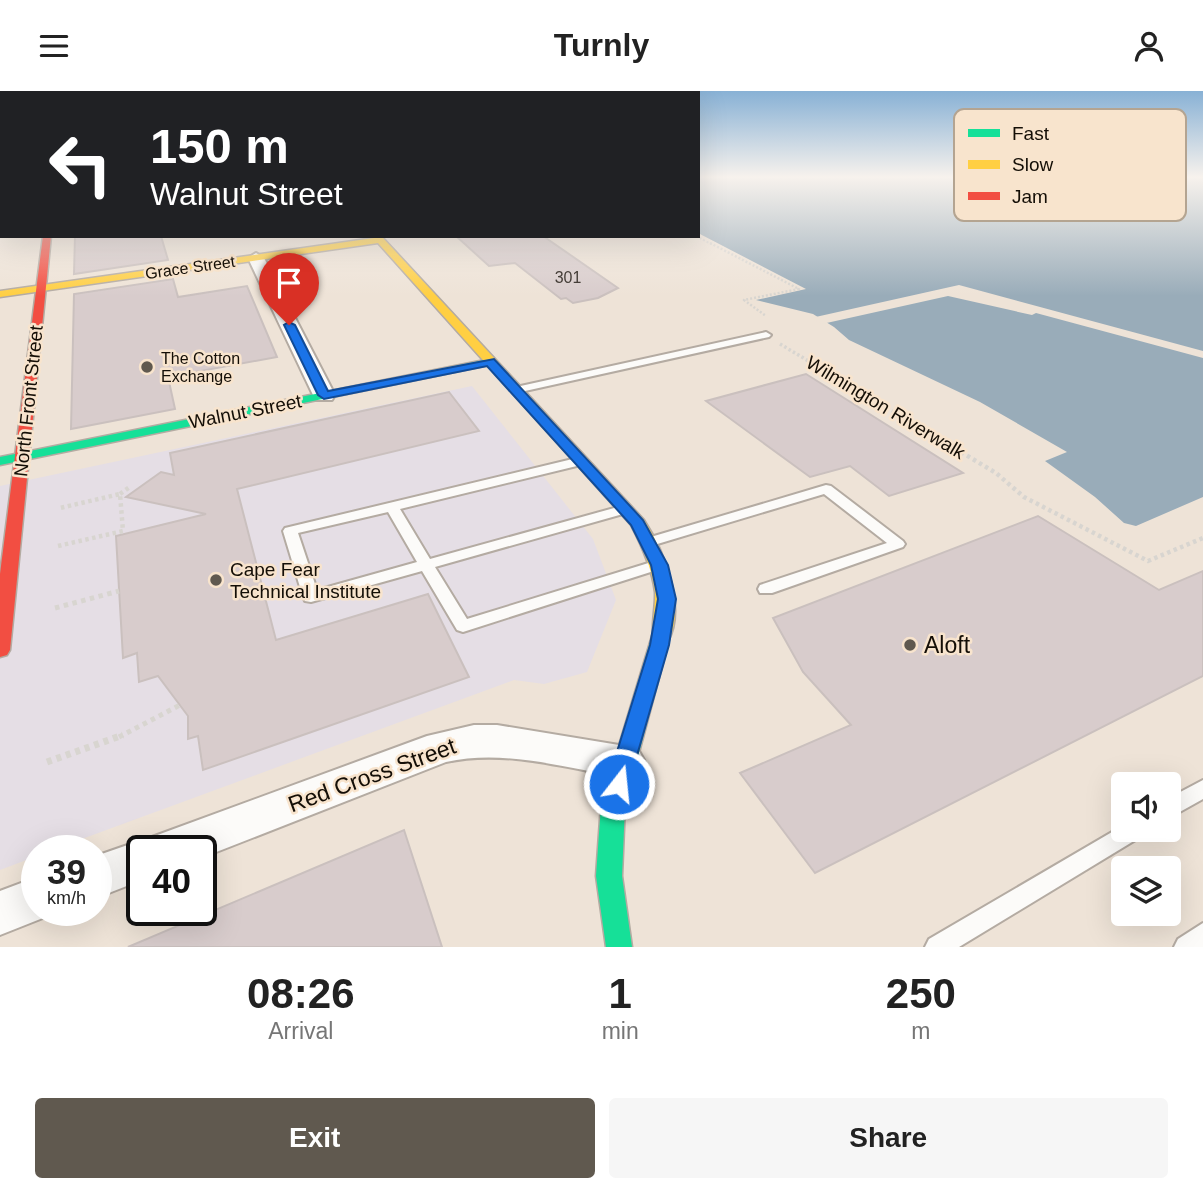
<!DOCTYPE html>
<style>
:root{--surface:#fff;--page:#f6f6f6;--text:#222;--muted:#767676;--accent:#60594f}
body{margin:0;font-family:Arial,sans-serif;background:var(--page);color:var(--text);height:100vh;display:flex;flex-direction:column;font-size:26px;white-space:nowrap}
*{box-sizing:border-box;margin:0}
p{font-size:23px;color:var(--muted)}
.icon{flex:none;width:38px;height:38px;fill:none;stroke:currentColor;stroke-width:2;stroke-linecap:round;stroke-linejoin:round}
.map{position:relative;height:856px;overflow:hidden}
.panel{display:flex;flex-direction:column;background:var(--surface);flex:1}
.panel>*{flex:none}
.hud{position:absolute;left:0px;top:0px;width:700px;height:147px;box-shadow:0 7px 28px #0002;background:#202124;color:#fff;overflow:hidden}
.tools{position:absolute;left:1111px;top:681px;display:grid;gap:14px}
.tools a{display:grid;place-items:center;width:70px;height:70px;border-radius:7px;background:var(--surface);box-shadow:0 7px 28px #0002;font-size:35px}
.speed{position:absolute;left:21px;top:744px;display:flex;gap:14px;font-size:35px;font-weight:700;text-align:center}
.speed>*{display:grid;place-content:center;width:91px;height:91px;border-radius:50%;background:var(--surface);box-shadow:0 7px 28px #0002;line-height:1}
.speed small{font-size:18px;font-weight:400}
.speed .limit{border:4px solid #111;border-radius:10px;background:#fff;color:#111}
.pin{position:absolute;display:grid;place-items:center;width:60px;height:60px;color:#fff;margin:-72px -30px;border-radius:50% 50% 50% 0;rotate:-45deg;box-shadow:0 0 7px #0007}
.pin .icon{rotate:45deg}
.me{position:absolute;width:77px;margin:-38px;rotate:16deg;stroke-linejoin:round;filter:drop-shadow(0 0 5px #0008)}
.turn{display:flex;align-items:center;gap:24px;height:147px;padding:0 35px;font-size:32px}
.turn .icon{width:91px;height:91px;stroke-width:2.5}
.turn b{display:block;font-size:49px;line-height:60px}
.eta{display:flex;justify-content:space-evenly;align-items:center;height:119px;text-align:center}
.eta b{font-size:42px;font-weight:800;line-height:49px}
.cta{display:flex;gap:14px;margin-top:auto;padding:14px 35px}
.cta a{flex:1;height:80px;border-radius:7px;background:var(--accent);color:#fff;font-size:28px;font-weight:800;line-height:80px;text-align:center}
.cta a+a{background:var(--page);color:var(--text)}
header{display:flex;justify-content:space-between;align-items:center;height:91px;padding:0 35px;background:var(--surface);font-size:32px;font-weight:800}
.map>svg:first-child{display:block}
.commercial{fill:#e5dee5}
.water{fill:#99acb9}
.pier{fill:#eee3d7}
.building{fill:#d8cccc;stroke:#cac0be;stroke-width:2}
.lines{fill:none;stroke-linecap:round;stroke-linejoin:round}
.lane-casing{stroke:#b4aba2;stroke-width:4}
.street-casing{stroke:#b4aba2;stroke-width:4}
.fast-casing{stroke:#b4aba2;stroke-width:3}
.slow-casing{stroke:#b4aba2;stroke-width:3}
.jam-casing{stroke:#b4aba2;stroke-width:3}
.path-far5{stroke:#d8d5d0;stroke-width:2;stroke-dasharray:2 2;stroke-linecap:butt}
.path-far4{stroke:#d8d5d0;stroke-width:2.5;stroke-dasharray:2 2;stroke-linecap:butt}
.path-far3{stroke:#d8d5d0;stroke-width:3.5;stroke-dasharray:2.5 2.5;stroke-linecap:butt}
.path-far2{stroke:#d8d5d0;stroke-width:4.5;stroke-dasharray:3.5 3.5;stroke-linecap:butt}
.path-far1{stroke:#d8d5d0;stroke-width:5;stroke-dasharray:4.5 4.5;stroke-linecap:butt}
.path{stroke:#d8d5d0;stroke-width:7;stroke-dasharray:5 5;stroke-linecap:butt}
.lane{fill:#fcfbf9;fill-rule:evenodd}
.street{fill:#fcfbf9;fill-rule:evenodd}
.fast{fill:#16e098;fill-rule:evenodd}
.slow{fill:#ffcf43;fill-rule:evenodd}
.jam{fill:#f24e42;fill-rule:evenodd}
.route{fill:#1a73e8;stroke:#114b97;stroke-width:2}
.poi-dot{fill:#60594f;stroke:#f8e4cd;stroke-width:2.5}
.labels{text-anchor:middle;stroke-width:5;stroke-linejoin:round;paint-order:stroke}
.far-street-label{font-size:16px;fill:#140e06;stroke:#f8e4cd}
.number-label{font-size:16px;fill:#453e38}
.far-poi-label{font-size:16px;fill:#140e06;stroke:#f8e4cd;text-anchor:start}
.street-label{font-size:19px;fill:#140e06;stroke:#f8e4cd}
.poi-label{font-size:19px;fill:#140e06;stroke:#f8e4cd;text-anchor:start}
.near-poi-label{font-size:23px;fill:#140e06;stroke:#f8e4cd;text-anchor:start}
.near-street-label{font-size:23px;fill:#140e06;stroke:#f8e4cd}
.key{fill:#f8e4cd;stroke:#b4a491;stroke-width:2}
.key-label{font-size:19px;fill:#140e06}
</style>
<header><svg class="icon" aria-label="menu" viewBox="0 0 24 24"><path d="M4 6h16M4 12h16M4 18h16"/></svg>Turnly<svg class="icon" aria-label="person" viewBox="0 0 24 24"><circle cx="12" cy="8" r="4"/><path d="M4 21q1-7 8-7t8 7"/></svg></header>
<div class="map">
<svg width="1203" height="856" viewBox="0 0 1203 856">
<rect width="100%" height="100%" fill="#eee3d7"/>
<path class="commercial" d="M472 295 593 448 616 509 587 581 544 593 514 589 52 759 37 760V765L0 779V395Z"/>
<path class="water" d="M698 86H1203V406L1136 435 1124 432 1095 406 1045 370 1067 361 980 311 849 249 834 236 813 223 756 209 806 198 698 142Z"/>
<path class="pier" d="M959 194 1203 260V267L1036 222 1032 224 948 205 822 233 811 227Z"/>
<path class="building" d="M75 145H161L168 169 74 183Z
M456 145H543L618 197 598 207 573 212 566 207 561 208 515 172 489 175Z
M173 188 178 206 247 195 277 266 168 286 175 318 71 338 74 203Z
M806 283 963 382 889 405 850 375 810 386 706 310Z
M449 301 479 340 237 398 276 549 428 503 469 586 203 679 198 645 188 648V625L158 585 139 591 137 562 123 567 116 445 206 423 126 406 161 381 174 384 170 362Z
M1038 425 1159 499 1203 480V585L815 782 740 682 851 634 803 581 773 527Z
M404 739 442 856H128Z"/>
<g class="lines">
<g class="lane-casing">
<path id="lane" d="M0 141H2V145H0Z
M766 241 771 244 769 246 516 302 510 299 516 296Z
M581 366 585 367 587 370 585 373 400 418 430 468 625 414 632 418 630 421 435 476 467 528 655 470 660 472 663 475 660 478 463 541 457 539 422 480 311 511 305 510 303 506 283 440 285 437ZM388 421 417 471 317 499 298 442Z
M826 394 831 395 903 450 905 453 903 456 772 502H760L758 498 760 494 887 452 824 403 654 454 649 455 642 451 644 448Z
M1203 689V708L1169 727V707Z
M1124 734V738H1145L1142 745 959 856H925L929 848Z
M1203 832V856H1174L1178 848Z"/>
</g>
<g class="street-casing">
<path id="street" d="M256 162 264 167 335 304 332 309H316L313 304 248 167Z
M474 634H497L625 655 639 660 645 671 639 682 625 687C566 677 505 658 446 671L201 767V760H142V789L96 807V765L142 749 149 752 152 746 427 645Z
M37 786V819H55L53 823 0 844V800Z"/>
</g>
<g class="fast-casing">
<path id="fast" d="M0 99H2V103H0Z
M490 268 496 271 494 273 0 374V366Z
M661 538 668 540 670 545 625 714 622 785 632 856H606L596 785 601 714 652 545 654 540Z"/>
</g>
<g class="slow-casing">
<path id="slow" d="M372 145 383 147 644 429C663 458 687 516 668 550H654C650 541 656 514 655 501 652 477 642 455 631 434L378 152 0 206V200L374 147Z"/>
</g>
<g class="jam-casing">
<path id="jam" d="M43 145H51L10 559 7 564 0 566V483Z"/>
</g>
<path class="path-far5" d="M696 145 713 154"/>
<path class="path-far4" d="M710 152 799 198 744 209 766 225"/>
<path class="path-far3" d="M780 253 934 345"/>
<path class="path-far2" d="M931 343 996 382 1024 406 1148 470 1203 447
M120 403 131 395
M58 455 123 440 120 403 60 417"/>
<path class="path-far1" d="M55 517 119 500
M119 646 180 614"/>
<path class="path" d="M47 671 123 644"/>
<use href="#lane" class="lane"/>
<use href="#street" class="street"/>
<use href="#fast" class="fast"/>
<use href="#slow" class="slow"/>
<use href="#jam" class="jam"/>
</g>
<linearGradient id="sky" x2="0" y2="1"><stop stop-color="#88b1d5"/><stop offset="0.42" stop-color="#f7f2ed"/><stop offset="1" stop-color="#f7f2ed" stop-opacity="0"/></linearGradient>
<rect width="1203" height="205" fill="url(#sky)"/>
<path class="route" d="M289 231 295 234 328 300 494 268 643 429 668 474 676 508 669 554 627 699 619 702 611 699 607 693 650 554 658 508 651 474 631 434 487 275 324 308 318 304 284 234Z"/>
<g class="poi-dot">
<circle cx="147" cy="276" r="7"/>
<circle cx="216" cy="489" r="7"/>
<circle cx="910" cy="554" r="7"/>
</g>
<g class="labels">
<g class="far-street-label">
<text transform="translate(190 176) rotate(-8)" y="6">Grace Street</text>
</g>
<g class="number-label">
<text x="568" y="192">301</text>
</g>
<g class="far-poi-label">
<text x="161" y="273">The Cotton<tspan x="161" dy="18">Exchange</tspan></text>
</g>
<g class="street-label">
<text transform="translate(28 310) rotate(-84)" y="7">North Front Street</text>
<text transform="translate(886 316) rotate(31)" y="7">Wilmington Riverwalk</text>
<text transform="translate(245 320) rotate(-11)" y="7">Walnut Street</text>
</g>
<g class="poi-label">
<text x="230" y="485">Cape Fear<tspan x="230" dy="22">Technical Institute</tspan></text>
</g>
<g class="near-poi-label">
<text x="924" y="562">Aloft</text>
</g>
<g class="near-street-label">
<text transform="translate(372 684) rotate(-20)" y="8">Red Cross Street</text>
</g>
</g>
<rect x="954" y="18" width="232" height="112" rx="10" class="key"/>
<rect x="968" y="38" width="32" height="8" fill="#16e098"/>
<rect x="968" y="69" width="32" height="9" fill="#ffcf43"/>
<rect x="968" y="101" width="32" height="8" fill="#f24e42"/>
<g class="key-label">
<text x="1012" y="49">Fast</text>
<text x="1012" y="80">Slow</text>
<text x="1012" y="112">Jam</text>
</g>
</svg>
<div class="tools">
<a><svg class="icon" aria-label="sound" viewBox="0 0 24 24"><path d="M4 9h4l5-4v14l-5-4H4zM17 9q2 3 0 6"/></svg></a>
<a><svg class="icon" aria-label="layers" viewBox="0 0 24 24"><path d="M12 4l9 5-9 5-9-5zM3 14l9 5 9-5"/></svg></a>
</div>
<div class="speed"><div>39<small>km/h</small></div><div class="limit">40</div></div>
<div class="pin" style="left:289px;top:234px;background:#d93025"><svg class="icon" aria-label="arrive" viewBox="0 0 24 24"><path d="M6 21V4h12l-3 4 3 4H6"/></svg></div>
<svg class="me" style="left:619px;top:693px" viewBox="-20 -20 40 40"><circle r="17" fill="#1a73e8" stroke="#fff" stroke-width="3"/><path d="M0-11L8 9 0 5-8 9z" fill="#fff"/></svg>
<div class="hud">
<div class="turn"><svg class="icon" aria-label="left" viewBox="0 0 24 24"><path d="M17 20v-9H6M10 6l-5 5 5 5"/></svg><div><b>150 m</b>Walnut Street</div></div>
</div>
</div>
<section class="panel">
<div class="eta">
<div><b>08:26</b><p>Arrival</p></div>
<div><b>1</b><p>min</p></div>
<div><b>250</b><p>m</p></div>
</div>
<div class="cta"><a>Exit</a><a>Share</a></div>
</section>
